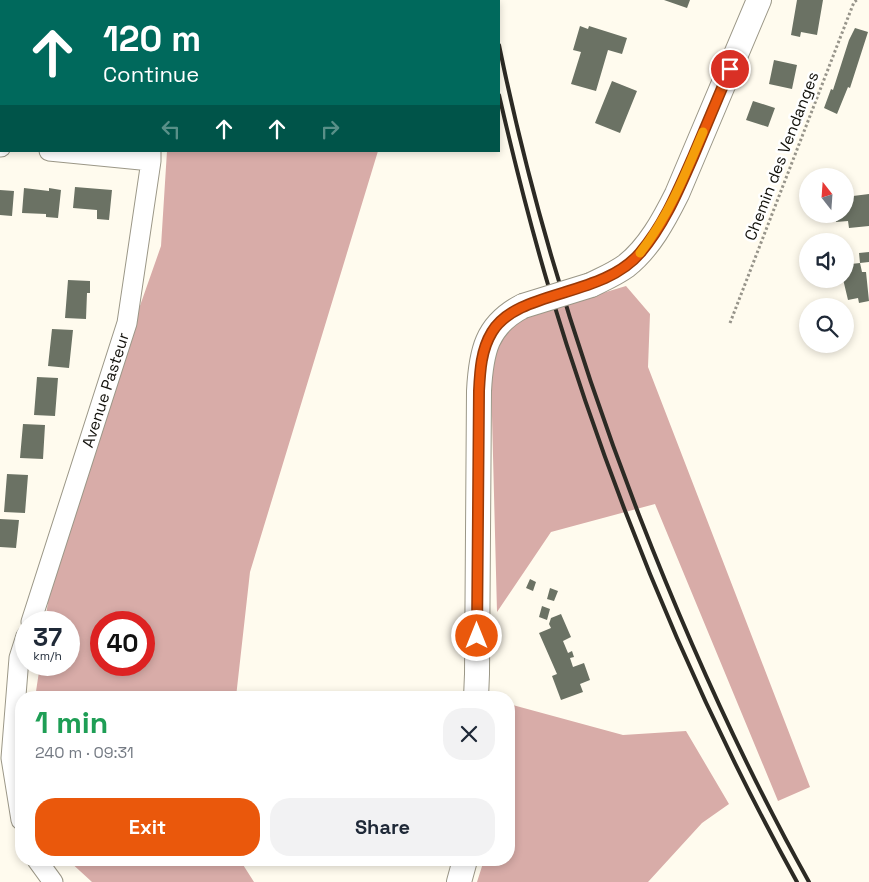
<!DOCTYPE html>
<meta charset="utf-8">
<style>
:root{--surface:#fff;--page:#f2f2f3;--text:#1f2937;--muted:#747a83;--accent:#ea580c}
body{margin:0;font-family:"Space Grotesk",sans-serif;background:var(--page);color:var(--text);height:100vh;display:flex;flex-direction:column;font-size:19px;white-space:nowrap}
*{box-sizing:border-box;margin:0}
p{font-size:16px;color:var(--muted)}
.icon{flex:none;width:28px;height:28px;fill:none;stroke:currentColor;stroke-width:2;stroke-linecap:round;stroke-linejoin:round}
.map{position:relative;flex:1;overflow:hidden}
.details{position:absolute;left:15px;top:691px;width:500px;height:175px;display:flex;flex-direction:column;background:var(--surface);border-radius:20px;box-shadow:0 2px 8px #0003}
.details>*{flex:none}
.banner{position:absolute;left:0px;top:0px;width:500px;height:152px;box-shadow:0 2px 8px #0003;background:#00695c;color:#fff;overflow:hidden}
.needle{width:32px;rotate:343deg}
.tools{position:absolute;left:799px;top:168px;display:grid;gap:10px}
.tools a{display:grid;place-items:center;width:55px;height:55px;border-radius:50%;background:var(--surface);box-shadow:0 2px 8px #0003;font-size:25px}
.speed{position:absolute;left:15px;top:611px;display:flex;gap:10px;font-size:25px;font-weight:700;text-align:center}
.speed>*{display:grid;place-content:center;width:65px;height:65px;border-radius:50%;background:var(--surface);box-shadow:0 2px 8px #0003;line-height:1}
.speed small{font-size:12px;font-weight:400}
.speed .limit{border:8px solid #d22;background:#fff;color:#111}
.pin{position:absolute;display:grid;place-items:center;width:42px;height:42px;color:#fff;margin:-21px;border:2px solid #fff;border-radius:50%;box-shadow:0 1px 5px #0007}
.me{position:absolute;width:55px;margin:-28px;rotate:0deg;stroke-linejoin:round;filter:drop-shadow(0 0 4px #0008)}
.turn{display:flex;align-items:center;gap:18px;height:105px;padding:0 20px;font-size:22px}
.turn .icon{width:65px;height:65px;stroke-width:2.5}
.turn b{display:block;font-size:35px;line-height:42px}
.lanes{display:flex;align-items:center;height:48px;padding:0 20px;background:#0003;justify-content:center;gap:25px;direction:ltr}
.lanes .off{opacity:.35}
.round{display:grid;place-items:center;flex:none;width:52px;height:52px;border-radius:20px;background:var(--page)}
.overview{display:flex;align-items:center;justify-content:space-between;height:85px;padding:0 20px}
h1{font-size:30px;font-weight:800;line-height:38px;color:#1e9e55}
.primary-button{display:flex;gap:10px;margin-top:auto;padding:10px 20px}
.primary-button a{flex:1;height:58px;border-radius:20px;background:var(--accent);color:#fff;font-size:20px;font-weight:800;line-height:58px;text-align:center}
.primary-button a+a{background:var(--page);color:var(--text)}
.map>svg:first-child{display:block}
.forest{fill:#d8aca8;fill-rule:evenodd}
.building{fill:#6b7264}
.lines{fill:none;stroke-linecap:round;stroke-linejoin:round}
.minor-casing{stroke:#9b9787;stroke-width:21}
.tertiary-casing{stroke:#9b9787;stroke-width:26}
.path{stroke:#97948a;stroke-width:3;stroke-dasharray:2.5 2.5;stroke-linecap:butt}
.minor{stroke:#fff;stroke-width:19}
.tertiary{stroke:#fff;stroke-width:24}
.rail{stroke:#2c2a24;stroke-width:4}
.tertiary-bridge-casing{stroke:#9b9787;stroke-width:26;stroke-linecap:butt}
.tertiary-bridge{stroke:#fff;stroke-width:24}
.route-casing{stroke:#983908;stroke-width:12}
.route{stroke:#ea580c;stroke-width:9}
.slow{stroke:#f59e0b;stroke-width:9}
.labels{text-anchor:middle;stroke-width:5;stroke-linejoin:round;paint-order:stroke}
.street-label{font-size:16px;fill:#12110b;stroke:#fff}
</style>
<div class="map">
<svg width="869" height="882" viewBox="0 0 869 882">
<rect width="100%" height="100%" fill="#fffbee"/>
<path class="forest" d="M167 151H378L250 572 236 697 35 698 40 665H69V622H45L57 542 161 246ZM101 622H144V665H101Z
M626 286 650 314 648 367 810 787 778 801 655 504 551 532 497 612 491 377 502 330 536 313Z
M509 704 623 735 686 731 729 804 702 823 648 882H477L484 860H509Z
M68 860H240L254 882H92Z"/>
<path class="building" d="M664 0H690L687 8Z
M797 0H823L817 35 801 32 800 37 791 35Z
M580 26 588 29 589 26 627 38 622 54 608 50 596 91 571 84 581 52 573 50Z
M855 28 868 32 850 88 848 87 837 114 824 108 831 89 833 90 849 40Z
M774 60 797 65 792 89 769 84Z
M612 81 637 91 620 133 595 123Z
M753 101 775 108 768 127 746 120Z
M75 187 112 190 109 220 97 219V210L73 208Z
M24 188 49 191V188L61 190 58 218 46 217V214L22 213Z
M0 190 14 191 12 216 0 215Z
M869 194V226L849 228 848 221 836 222 835 214H845V197Z
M869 252V262L860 263 859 253Z
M850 257 851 264 860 263 862 272H866L869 301 859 303 858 298 848 300 843 279H845V259Z
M68 280 90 281V293H87L86 319 65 318Z
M52 329 73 330 69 368 48 366Z
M37 377 58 378 55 416 34 415Z
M23 424 45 425 43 459 20 458Z
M7 474 28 475 25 513 4 512Z
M0 519 19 520 16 548 0 547Z
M530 579 536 582 533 591 526 588Z
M550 588 558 591 554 601 547 599Z
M542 606 550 609 547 620 539 617Z
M561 614 571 637 563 641 568 653 572 651 574 657 570 658 573 667 584 663 590 680 580 684 583 692 561 700 552 676 557 674 539 633 551 628 549 624 551 618Z"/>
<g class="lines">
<g class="minor-casing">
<path id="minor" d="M141 0V1
M0 147H1
M49 151 151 161
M31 622 127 323 151 161V151
M21 820 11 758 19 658 26 636
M37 860 53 882"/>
</g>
<g class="tertiary-casing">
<path id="tertiary" d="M591 285C603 279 615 274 626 266 649 248 664 220 677 194L759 0
M476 698 477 674 479 391C481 352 486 325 523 306
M459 882 465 860"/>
</g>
<path class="path" d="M730 323 854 2 857 0"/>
<use href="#minor" class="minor"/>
<use href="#tertiary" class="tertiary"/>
<path class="rail" d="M479 0V1
M489 0 490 1
M499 45C532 206 580 362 639 515 688 641 743 764 809 882
M499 95C514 160 530 224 549 288 611 493 693 694 797 882"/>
<g class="tertiary-bridge-casing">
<path id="tertiary-bridge" d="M523 306 591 285"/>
</g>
<use href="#tertiary-bridge" class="tertiary-bridge"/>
</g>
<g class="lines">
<g class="route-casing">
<path id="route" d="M477 636 479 391C480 371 481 350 492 332 518 289 602 298 640 253 664 225 678 191 693 157 705 128 718 98 730 69"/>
</g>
<use href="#route" class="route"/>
<path class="slow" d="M640 253C669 215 685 175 703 132"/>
</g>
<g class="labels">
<g class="street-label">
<text transform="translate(781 156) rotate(-69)" y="6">Chemin des Vendanges</text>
<text transform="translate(105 390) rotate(-72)" y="6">Avenue Pasteur</text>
</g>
</g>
</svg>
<div class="tools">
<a><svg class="needle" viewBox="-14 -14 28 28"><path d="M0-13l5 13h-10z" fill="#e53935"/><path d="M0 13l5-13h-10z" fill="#747a83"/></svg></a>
<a><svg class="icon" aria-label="sound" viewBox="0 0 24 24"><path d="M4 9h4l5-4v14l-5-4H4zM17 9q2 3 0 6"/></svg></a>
<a><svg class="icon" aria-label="search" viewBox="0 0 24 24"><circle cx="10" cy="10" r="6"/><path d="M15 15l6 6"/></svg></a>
</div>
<div class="speed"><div>37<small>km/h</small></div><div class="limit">40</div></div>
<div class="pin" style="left:730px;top:69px;background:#d93025"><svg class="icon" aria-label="arrive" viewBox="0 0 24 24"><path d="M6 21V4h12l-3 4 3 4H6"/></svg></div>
<svg class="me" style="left:477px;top:636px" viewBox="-20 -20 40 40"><circle r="17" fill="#ea580c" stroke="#fff" stroke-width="3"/><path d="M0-11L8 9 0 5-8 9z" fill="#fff"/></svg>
<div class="banner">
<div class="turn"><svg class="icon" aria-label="ahead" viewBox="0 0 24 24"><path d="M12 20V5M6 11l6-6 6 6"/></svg><div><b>120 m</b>Continue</div></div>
<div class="lanes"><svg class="icon off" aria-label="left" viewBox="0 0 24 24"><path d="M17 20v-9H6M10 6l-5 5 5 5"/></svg><svg class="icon" aria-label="ahead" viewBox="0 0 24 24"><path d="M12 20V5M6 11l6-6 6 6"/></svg><svg class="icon" aria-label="ahead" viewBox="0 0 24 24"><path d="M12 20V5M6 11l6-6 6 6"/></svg><svg class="icon off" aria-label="right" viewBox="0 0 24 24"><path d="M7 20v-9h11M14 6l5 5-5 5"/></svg></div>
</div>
<section class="details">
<div class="overview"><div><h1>1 min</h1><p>240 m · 09:31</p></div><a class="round"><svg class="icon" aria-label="close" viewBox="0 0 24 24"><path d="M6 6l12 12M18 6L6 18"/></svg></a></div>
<div class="primary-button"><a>Exit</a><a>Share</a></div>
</section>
</div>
